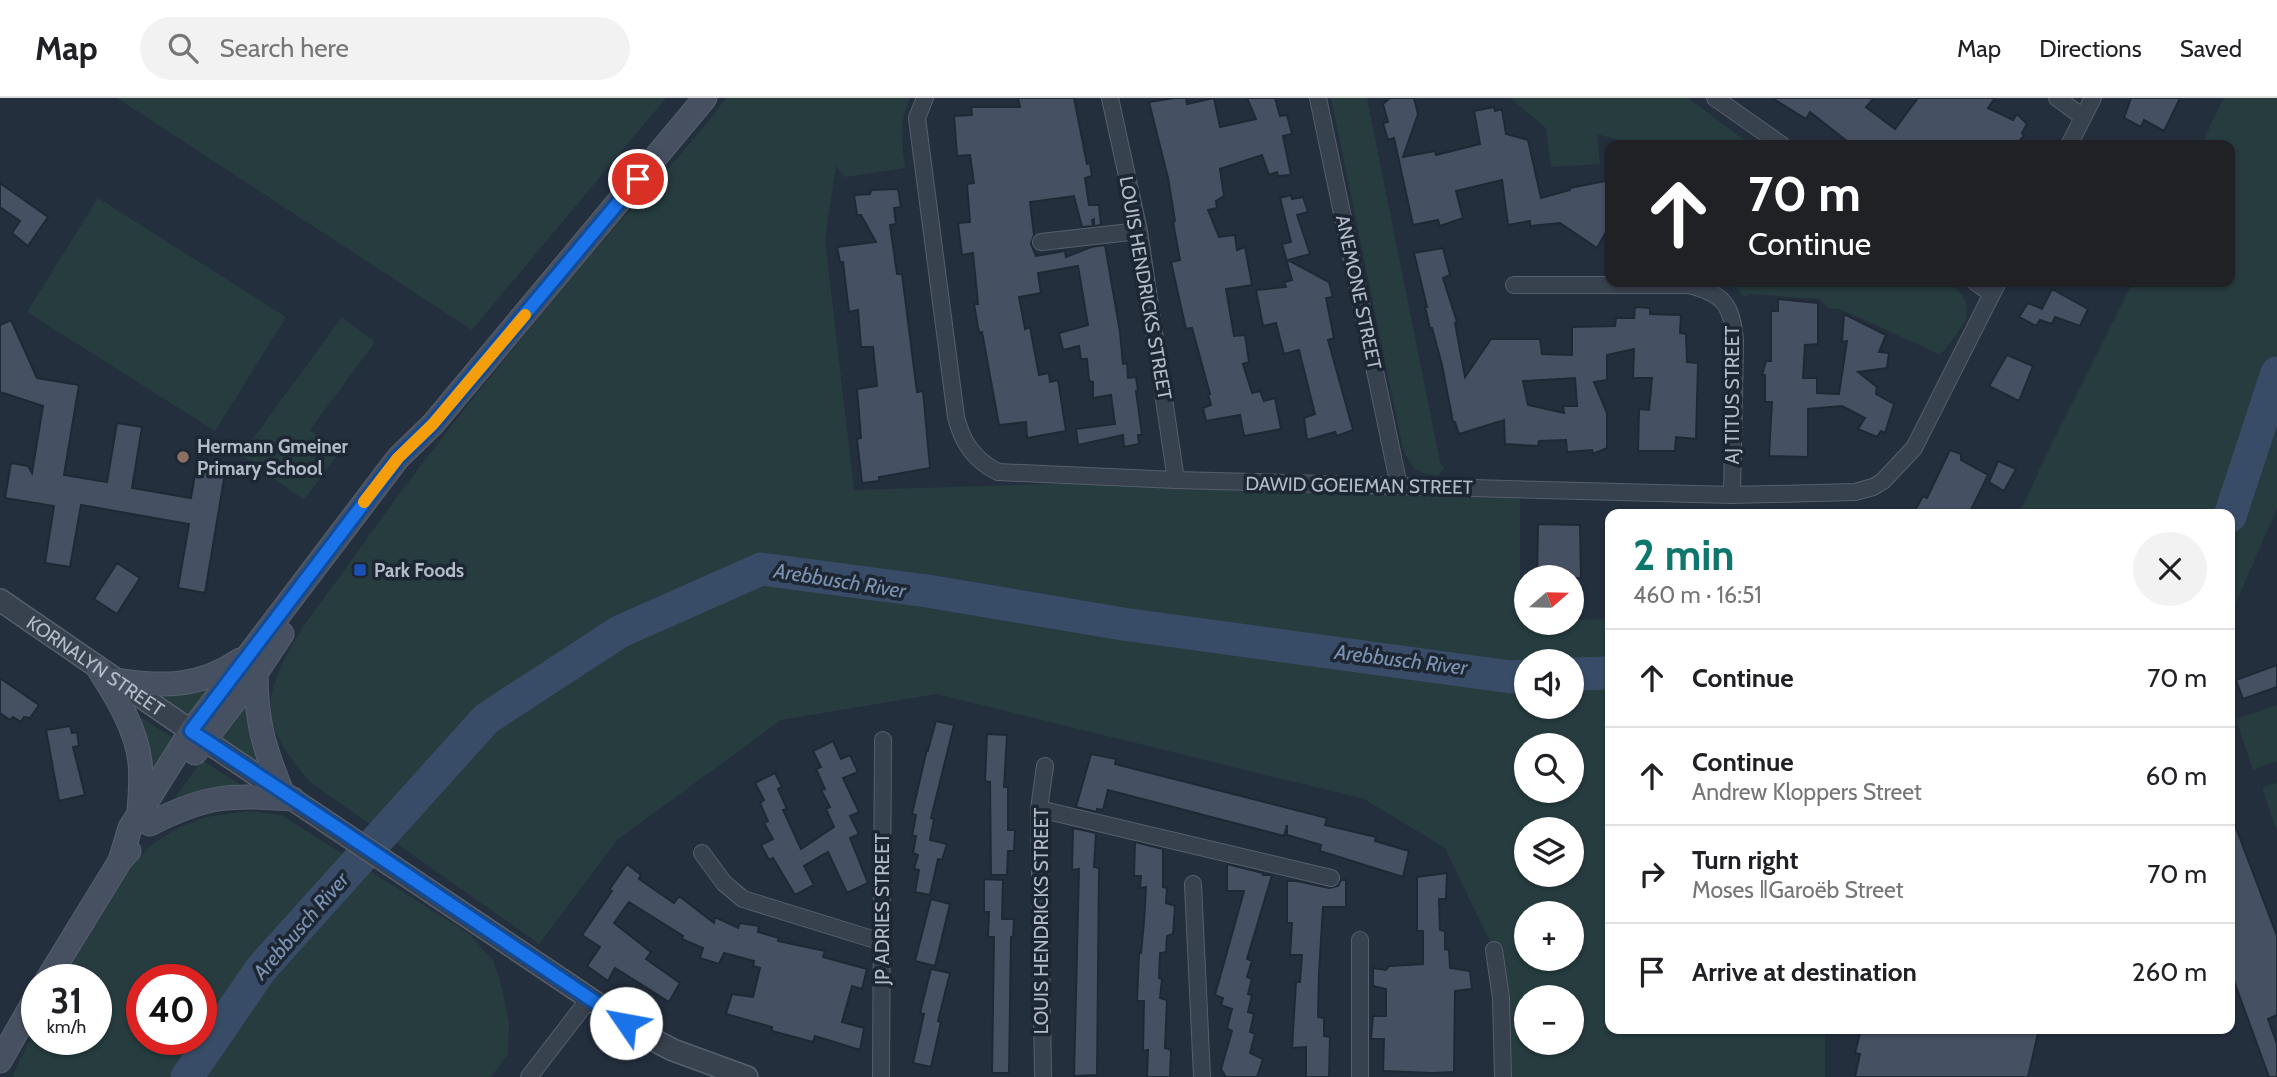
<!DOCTYPE html>
<meta charset="utf-8">
<style>
:root{--surface:#fff;--page:#f2f2f2;--text:#202124;--muted:#757577;--line:#e0e0e0;--accent:#0f766e}
body{margin:0;font-family:Cabin,sans-serif;background:var(--page);color:var(--text);height:100vh;display:flex;flex-direction:column;font-size:26px;white-space:nowrap}
*{box-sizing:border-box;margin:0}
p{font-size:23px;color:var(--muted)}
.icon{flex:none;width:38px;height:38px;fill:none;stroke:currentColor;stroke-width:2;stroke-linecap:round;stroke-linejoin:round}
.map{position:relative;flex:1;overflow:hidden}
.drawer{position:absolute;left:1605px;top:411px;width:630px;height:525px;display:flex;flex-direction:column;background:var(--surface);border-radius:14px;box-shadow:0 2px 5px #0004}
.drawer>*{flex:none}
.top-card{position:absolute;left:1605px;top:42px;width:630px;height:147px;border-radius:14px;box-shadow:0 2px 5px #0004;background:#202124;color:#fff;overflow:hidden}
.needle{width:46px;rotate:70deg}
.buttons{position:absolute;left:1514px;top:467px;display:grid;gap:14px}
.buttons a{display:grid;place-items:center;width:70px;height:70px;border-radius:50%;background:var(--surface);box-shadow:0 2px 5px #0004;font-size:35px}
.speed{position:absolute;left:21px;top:866px;display:flex;gap:14px;font-size:35px;font-weight:700;text-align:center}
.speed>*{display:grid;place-content:center;width:91px;height:91px;border-radius:50%;background:var(--surface);box-shadow:0 2px 5px #0004;line-height:1}
.speed small{font-size:18px;font-weight:400}
.speed .limit{border:10px solid #d22;background:#fff;color:#111}
.pin{position:absolute;display:grid;place-items:center;width:60px;height:60px;color:#fff;margin:-30px;border:4px solid #fff;border-radius:50%;box-shadow:0 2px 7px #0007}
.me{position:absolute;width:77px;margin:-38px;rotate:303deg;stroke-linejoin:round;filter:drop-shadow(0 0 5px #0008)}
.turn{display:flex;align-items:center;gap:24px;height:147px;padding:0 28px;font-size:32px}
.turn .icon{width:91px;height:91px;stroke-width:2.5}
.turn b{display:block;font-size:49px;line-height:60px}
.round{display:grid;place-items:center;flex:none;width:74px;height:74px;border-radius:37px;background:var(--page)}
.overview{display:flex;align-items:center;justify-content:space-between;height:119px;padding:0 28px}
h1{font-size:42px;font-weight:800;line-height:52px;color:var(--accent)}
ul{padding:0;list-style:none}
li{display:flex;align-items:center;gap:21px;height:98px;padding:0 28px;border-top:2px solid var(--line)}
li div{flex:1}
li b{display:block;font-size:26px}
li em{font-style:normal}
header{display:flex;align-items:center;gap:42px;box-sizing:border-box;height:98px;padding:0 35px;background:var(--surface);border-bottom:2px solid var(--line)}
header strong{font-size:33px}
nav{display:flex;gap:38px;margin-inline-start:auto;font-size:24px}
.search{width:490px;height:63px;background:var(--page);display:flex;align-items:center;gap:18px;box-sizing:border-box;padding:0 24px;border-radius:38px;color:var(--muted);font-size:26px}
.map>svg:first-child{display:block}
.green{fill:#263c3f;fill-rule:evenodd}
.lines{fill:none;stroke-linecap:round;stroke-linejoin:round}
.river{stroke:#394c67;stroke-width:33}
.building{fill:#455162;stroke:#1f2835;stroke-width:2;fill-rule:evenodd}
.minor-casing{stroke:#565f6c;stroke-width:18}
.tertiary-casing{stroke:#565f6c;stroke-width:24}
.secondary-casing{stroke:#565f6c;stroke-width:25}
.minor{stroke:#38414e;stroke-width:16}
.tertiary{stroke:#38414e;stroke-width:21}
.secondary{stroke:#465061;stroke-width:23}
.route-casing{stroke:#114b97;stroke-width:18}
.route{stroke:#1a73e8;stroke-width:12}
.slow{stroke:#f59e0b;stroke-width:12}
.education-dot{fill:#8d6e63;stroke:#1d2633;stroke-width:2.5}
.transit-dot{fill:#1a4fb4;stroke:#1d2633;stroke-width:2.5}
.labels{text-anchor:middle;stroke-width:7;stroke-linejoin:round;paint-order:stroke}
.street-label{font-size:19px;fill:#b4bcc9;stroke:#1d2633}
.poi-label{font-size:19px;font-weight:bold;fill:#b4bcc9;stroke:#1d2633;text-anchor:start}
.water-label{font-size:21px;font-style:italic;fill:#7c92b1;stroke:#1d2633}
</style>
<header>
<strong>Map</strong>
<div class="search"><svg class="icon" aria-label="search" viewBox="0 0 24 24"><circle cx="10" cy="10" r="6"/><path d="M15 15l6 6"/></svg>Search here</div>
<nav><a>Map</a><a>Directions</a><a>Saved</a></nav>
</header>
<div class="map">
<svg width="2277" height="979" viewBox="0 0 2277 979">
<rect width="100%" height="100%" fill="#242f3e"/>
<path class="green" d="M117 0H666L472 232Z
M726 0H910C899 22 902 46 905 70L845 79 836 68 825 141 854 392 1176 382 1520 391V523H1526V525H1572V522L1610 521V931H1825V979H1503L1494 852 1445 750 1364 701 936 596 781 622 617 742 539 846 310 684C289 659 264 630 272 595 284 546 322 505 350 464 428 353 514 248 602 144 643 96 689 51 726 0ZM1526 564H1572V609H1526ZM1526 648H1572V693H1526ZM1526 732H1572V777H1526ZM1526 816H1572V861H1526ZM1526 900H1572V945H1526Z
M1331 0H1367L1440 364 1444 370 1438 378C1415 374 1413 372 1403 351Z
M1510 0H1688L1751 47H1635L1597 36 1600 66 1551 69 1546 30Z
M2224 0H2277V411L2230 518V416H2019L2049 351 2133 184H2230V47H2201Z
M98 100 286 219 215 333 27 214Z
M1732 184H1945L1958 192 1966 204 1967 221 1945 252 1939 256 1840 211 1828 210 1820 201 1751 196 1744 199Z
M342 219 375 244 310 332 339 354 304 402 241 357Z
M217 582 193 621 150 592Z
M253 586 268 674 219 638Z
M2277 607V663L2253 672 2236 621Z
M128 611 179 644 148 690Z
M202 662 250 693 168 710Z
M2277 684V733L2262 690Z
M247 713 281 717 468 835 493 862 502 890 509 925 508 956 491 979H12L37 927V942H96V882H62L128 774 150 748 176 731 206 719ZM142 882H201V942H142Z"/>
<g class="lines">
<path class="river" d="M2230 418 2277 275
M1572 576 1610 575
M187 979 261 871 486 621 619 534 761 471 927 493 1123 526 1511 579 1526 578"/>
</g>
<path class="building" d="M1018 0H1074L1087 66 1090 65 1092 78 1085 80 1089 107H1099L1101 127 1094 128V121L1092 122 1093 128 1082 129 1074 98 1030 104 1034 137 1031 146 1036 158 1065 153 1066 159 1091 149 1105 147 1120 234 1123 266 1127 265 1128 280 1136 279 1138 293H1136L1142 337H1138L1139 346 1124 349 1123 337 1078 347 1076 331 1115 326 1111 297 1093 300V284L1089 283 1087 261H1081L1079 248 1063 252 1059 235 1088 227 1078 168 1038 175 1041 195 1019 199 1025 231 1030 229 1039 277 1049 275 1050 284 1058 282 1066 333 1027 340 1026 324 999 327 982 234 979 235 974 206H978L973 155 962 157 958 125 970 124 967 86 974 85 970 57 957 58 954 18 972 17 971 9H1020Z
M1174 0H1186L1187 6 1214 0 1220 29 1256 21 1247 0H1275L1280 18 1287 17 1292 36 1283 38 1291 77 1278 78 1277 74 1269 77 1262 57 1220 71 1224 98 1216 103 1217 110 1208 112 1219 139 1235 137 1237 152 1245 149 1252 187 1226 191 1234 238 1245 237 1249 264 1243 266 1252 295 1260 293 1264 303 1275 300 1281 331 1244 338 1240 317 1206 323 1203 310 1211 307 1208 296H1210L1192 230 1186 231 1171 164 1180 162 1173 124 1175 123 1168 80 1149 4Z
M1390 0H1414L1418 16 1403 59 1435 53 1436 57 1480 46 1474 13 1494 9 1495 13 1502 11 1506 36 1528 42 1541 100 1570 92V90L1610 82V127L1597 150 1560 125 1530 128V123L1508 127 1502 82 1456 93 1463 120 1440 128 1438 122 1413 127 1394 40 1388 42 1383 25 1388 24 1383 6Z
M1772 0H1874L1866 9 1895 31 1918 0H1995L1988 10 2013 22 2017 16 2027 26 2022 35 2024 38 2015 47H1852L1810 14 1806 21Z
M2131 0H2180L2164 33 2144 22 2141 29 2124 20Z
M0 85 48 119 28 148 12 135 20 123 0 109Z
M898 91 901 109 894 110 896 126 890 127 897 176H902L917 294 923 293 930 370 879 379V383L862 385 857 341 861 340 857 291 877 288 873 249H861L858 212 849 214 843 164H840L837 149 876 144 861 117H857L854 97 870 96 871 92Z
M1291 97 1292 101 1303 99 1308 114 1297 117 1310 156 1288 162 1329 184 1333 199 1326 200 1334 240 1328 242 1353 332 1337 338 1335 334 1307 342 1304 320 1315 316 1299 252 1284 256 1276 225 1263 228 1256 192 1286 189 1284 184 1292 182 1282 146 1291 144 1280 100Z
M1443 150 1450 177 1443 180 1457 224 1455 225 1465 279 1491 241H1540L1542 256 1572 257V229L1615 228 1616 220H1634L1635 209 1650 210V216L1681 217 1680 235 1686 236 1687 264 1698 265 1696 341 1676 339 1675 353H1638L1639 311 1649 312 1652 280H1633L1634 251 1607 257V282L1594 284 1607 315V350L1593 356 1592 352 1567 354 1566 342 1539 343 1538 348 1505 346 1504 322 1459 336 1455 324H1453L1442 267 1432 230H1430L1425 209H1427L1414 155ZM1575 280 1577 308H1563L1564 315 1528 307 1523 283Z
M2052 191 2088 211 2080 228 2055 219 2052 226 2040 222 2036 228 2019 219 2028 205 2042 211Z
M1778 201 1818 205V246L1805 247 1803 280H1817V295L1839 296 1847 243 1842 244 1844 216 1886 237 1879 254 1889 255 1887 270 1858 274 1877 289 1876 296 1894 306 1885 335 1881 333 1877 339 1858 331 1865 320 1842 308 1808 311V359L1769 358 1772 304H1765V277H1762L1766 263H1771V213H1778Z
M11 222 37 280 79 287 64 377 107 384 117 325 142 329 132 390 191 400 196 370 225 375 205 495 178 490 189 426 81 407 70 469 45 465 54 408 5 400 11 365 28 368 32 375 43 308 0 294V227Z
M2007 257 2033 268 2019 303 1989 288Z
M1950 352 1961 356V362L1988 377 1969 416H1913L1923 398 1927 400Z
M1998 363 2016 371 2004 393 1989 384Z
M1538 426 1580 427 1581 480H1537Z
M117 465 140 480 117 516 94 501Z
M2277 567V589L2243 601 2236 582Z
M0 580 39 607 30 620 24 619 21 624 13 619 10 622 0 615Z
M936 623 954 627 931 720 934 721 930 742 947 746 942 762 938 761 930 797 915 794 919 772 914 771 918 757 913 755 916 738H912L916 717 912 716 927 651 928 652Z
M70 628 72 635 77 634 79 648 73 649 85 697 59 703 46 632Z
M987 636 1007 637 1004 689H1008V732H1015L1014 753H1008L1007 777H991L990 684 985 683Z
M833 643 841 661 850 657 858 674 843 680 859 714 850 718 859 736 850 740 868 785 847 795 828 754 804 768 814 787 795 797 773 760 769 762 761 747 773 741 764 725 768 723 760 705 764 702 755 685 775 675 782 689 778 691 787 711 783 712 801 751 834 729 826 711 830 709 821 692 825 691 816 671 821 669 813 653Z
M1091 656 1116 661 1115 666 1327 720 1325 727 1376 739 1375 743 1409 753 1403 779 1320 753 1321 747 1287 737V727L1284 738 1108 692 1103 712 1097 711V714L1076 709Z
M2230 714 2277 838V917L2268 921 2277 946V979H2269L2230 872Z
M1073 730 1096 735 1094 769 1099 770 1097 977 1074 978 1079 771 1072 772Z
M1135 744 1163 751V789L1167 790 1166 805 1175 808 1173 836 1167 838 1166 854 1160 855 1159 880 1162 881 1160 900 1167 902 1165 950 1171 952 1170 979H1147L1148 952 1143 953 1144 903H1137L1139 855H1141L1144 824 1146 789 1140 790 1141 778H1134Z
M627 766 641 777 639 781 674 805 679 798 714 825 715 819 738 830 740 825 759 828 758 834 779 840 778 843 825 853 823 859 867 871 862 891 852 888 842 924 864 930 860 952 815 938 813 944 772 933V929L726 916 732 896 753 899 760 870 753 868 754 863 724 855 719 866 700 860 703 850 682 841 683 838 629 804 614 825 651 854 646 861 680 885 669 904 615 870 608 883 587 868 600 849 582 837 612 793 609 792Z
M1227 766 1263 775V777H1272L1247 861 1252 863 1247 879 1252 881 1248 896 1252 897 1248 914 1254 916 1250 934 1255 936 1250 955 1263 961 1257 979H1226L1221 971 1232 933 1227 930 1232 911 1221 907 1223 900 1215 897 1244 793H1227Z
M1447 775 1446 801H1439L1440 832 1445 833V851L1449 852 1450 870 1470 873 1472 891 1455 893 1454 974 1432 975 1383 973 1384 941H1371L1373 918H1386V891L1373 888V870L1386 872 1389 868 1423 866V833H1417V779Z
M984 781 1003 782 1002 821H1014L1013 839H1011L1009 975H992L994 839H988L989 814H984Z
M1341 782H1346V809H1323L1319 875 1318 919 1324 920V938L1330 939 1329 979H1306V949L1292 950 1296 884H1300L1302 857H1290L1292 825H1287V783H1297L1329 790 1338 788Z
M931 801 950 806 935 868 915 863Z
M931 871 950 875 938 923 941 924 931 969 913 965 924 916 920 915Z
M1861 931H2039L2028 979H1855L1860 956 1855 955Z"/>
<g class="lines">
<g class="minor-casing">
<path id="minor" d="M925 0 917 20 956 319C962 344 974 362 998 374L1176 382 1732 397 1855 394 1873 389 1883 383 1914 350 1998 184
M1110 0 1139 133 1176 382
M1318 0 1399 388
M1715 0 1782 47
M2057 0 2083 19
M2069 47 2093 0
M1041 144 1139 133
M1975 184 1992 196
M1514 187H1689C1724 196 1732 207 1735 243L1732 397
M1039 711 1331 780
M702 755 724 785 743 801 882 844
M1193 786 1202 979
M1494 852 1501 900 1503 979
M529 979 589 901
M881 979 883 642
M1043 979 1039 711 1045 668
M1360 979V842"/>
</g>
<g class="tertiary-casing">
<g id="tertiary">
<path id="s1" d="M0 502 191 633 644 937 673 952 747 979"/>
</g>
</g>
<g class="secondary-casing">
<path id="secondary" d="M98 570C116 598 136 630 140 664 142 680 140 698 139 714
M256 575C256 623 264 650 282 694
M116 582C162 589 199 590 240 562
M195 655 256 575 282 536
M150 726C208 696 230 697 293 701
M120 763 130 730 191 633 398 360 433 326 705 0
M47 882 120 763 129 753
M0 963 37 898"/>
</g>
<use href="#minor" class="minor"/>
<use href="#tertiary" class="tertiary"/>
<use href="#secondary" class="secondary"/>
</g>
<g class="lines">
<g class="route-casing">
<path id="route" d="M626 925 339 731 191 633 398 360 433 326 638 81"/>
</g>
<use href="#route" class="route"/>
<path class="slow" d="M364 404 398 360 433 326 525 217"/>
</g>
<circle class="education-dot" cx="183" cy="359" r="7"/>
<rect class="transit-dot" x="353" y="465" width="14" height="14" rx="3.5"/>
<g class="labels">
<g class="street-label">
<text transform="translate(1146 190) rotate(80)" y="7">LOUIS HENDRICKS STREET</text>
<text transform="translate(1359 194) rotate(78)" y="7">ANEMONE STREET</text>
<text transform="translate(1732 297) rotate(-90)" y="7">AJ TITUS STREET</text>
<text transform="translate(1359 387) rotate(1)" y="7">DAWID GOEIEMAN STREET</text>
<text dy="7" stroke="none"><textPath href="#s1" startOffset="116">KORNALYN STREET</textPath></text>
<text transform="translate(882 811) rotate(-90)" y="7">JP ADRIES STREET</text>
<text transform="translate(1041 823) rotate(-90)" y="7">LOUIS HENDRICKS STREET</text>
</g>
<g class="poi-label">
<text x="197" y="355">Hermann Gmeiner<tspan x="197" dy="22">Primary School</tspan></text>
<text x="374" y="479">Park Foods</text>
</g>
<g class="water-label">
<text transform="translate(840 483) rotate(9)" y="7">Arebbusch River</text>
<text transform="translate(1401 562) rotate(7)" y="7">Arebbusch River</text>
<text transform="translate(301 828) rotate(-49)" y="7">Arebbusch River</text>
</g>
</g>
</svg>
<div class="buttons">
<a><svg class="needle" viewBox="-14 -14 28 28"><path d="M0-13l5 13h-10z" fill="#e53935"/><path d="M0 13l5-13h-10z" fill="#757577"/></svg></a>
<a><svg class="icon" aria-label="sound" viewBox="0 0 24 24"><path d="M4 9h4l5-4v14l-5-4H4zM17 9q2 3 0 6"/></svg></a>
<a><svg class="icon" aria-label="search" viewBox="0 0 24 24"><circle cx="10" cy="10" r="6"/><path d="M15 15l6 6"/></svg></a>
<a><svg class="icon" aria-label="layers" viewBox="0 0 24 24"><path d="M12 4l9 5-9 5-9-5zM3 14l9 5 9-5"/></svg></a>
<a>+</a>
<a>−</a>
</div>
<div class="speed"><div>31<small>km/h</small></div><div class="limit">40</div></div>
<div class="pin" style="left:638px;top:81px;background:#d93025"><svg class="icon" aria-label="arrive" viewBox="0 0 24 24"><path d="M6 21V4h12l-3 4 3 4H6"/></svg></div>
<svg class="me" style="left:626px;top:925px" viewBox="-20 -20 40 40"><circle r="19" fill="#fff"/><path d="M0-13L10 11 0 6-10 11z" fill="#1a73e8"/></svg>
<div class="top-card">
<div class="turn"><svg class="icon" aria-label="ahead" viewBox="0 0 24 24"><path d="M12 20V5M6 11l6-6 6 6"/></svg><div><b>70 m</b>Continue</div></div>
</div>
<section class="drawer">
<div class="overview"><div><h1>2 min</h1><p>460 m · 16:51</p></div><a class="round"><svg class="icon" aria-label="close" viewBox="0 0 24 24"><path d="M6 6l12 12M18 6L6 18"/></svg></a></div>
<ul>
<li><svg class="icon" aria-label="ahead" viewBox="0 0 24 24"><path d="M12 20V5M6 11l6-6 6 6"/></svg><div><b>Continue</b></div><em>70 m</em></li>
<li><svg class="icon" aria-label="ahead" viewBox="0 0 24 24"><path d="M12 20V5M6 11l6-6 6 6"/></svg><div><b>Continue</b><p>Andrew Kloppers Street</p></div><em>60 m</em></li>
<li><svg class="icon" aria-label="right" viewBox="0 0 24 24"><path d="M7 20v-9h11M14 6l5 5-5 5"/></svg><div><b>Turn right</b><p>Moses ǁGaroëb Street</p></div><em>70 m</em></li>
<li><svg class="icon" aria-label="arrive" viewBox="0 0 24 24"><path d="M6 21V4h12l-3 4 3 4H6"/></svg><div><b>Arrive at destination</b></div><em>260 m</em></li>
</ul>
</section>
</div>
